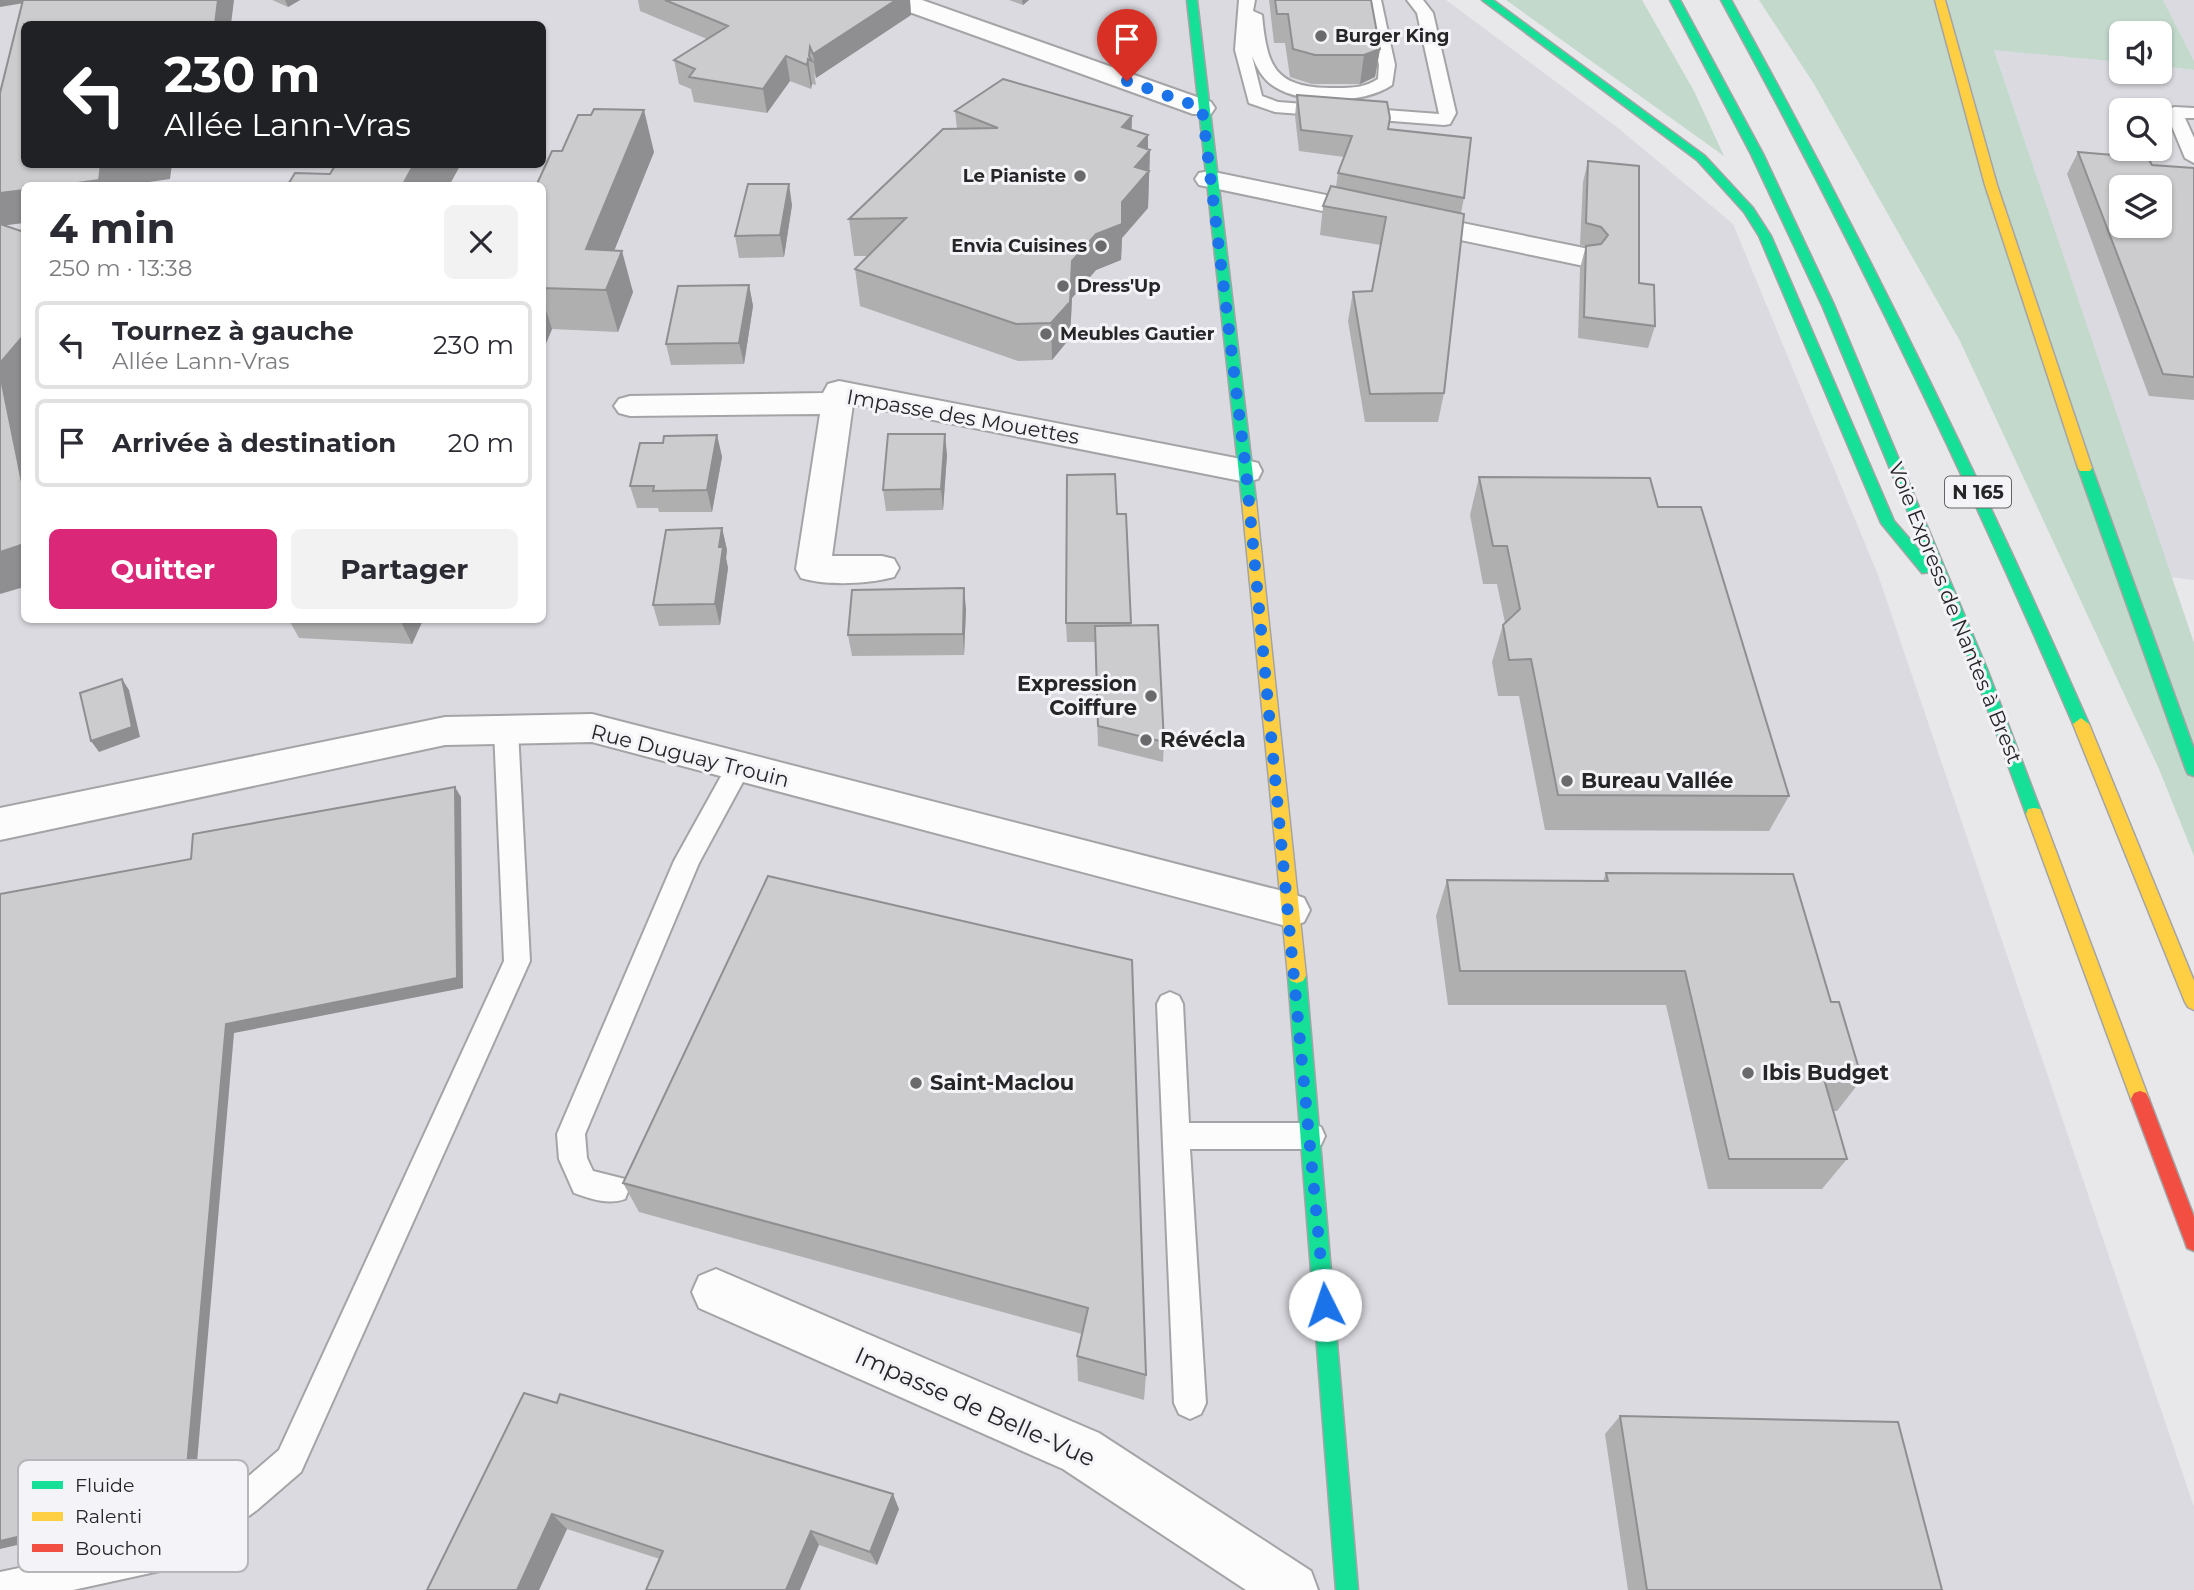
<!DOCTYPE html>
<html lang="fr">
<meta charset="utf-8">
<style>
:root{--surface:#fff;--page:#f2f2f3;--text:#2b2b33;--muted:#7c7c81;--line:#e1e1e2;--accent:#db2777}
body{margin:0;font-family:Montserrat,sans-serif;background:var(--page);color:var(--text);height:100vh;display:flex;flex-direction:column;font-size:26px;white-space:nowrap}
*{box-sizing:border-box;margin:0}
p{font-size:23px;color:var(--muted)}
.icon{flex:none;width:38px;height:38px;fill:none;stroke:currentColor;stroke-width:2;stroke-linecap:round;stroke-linejoin:round}
.map{position:relative;flex:1;overflow:hidden}
.drawer{position:absolute;left:21px;top:182px;width:525px;height:441px;display:flex;flex-direction:column;background:var(--surface);border-radius:10px;box-shadow:0 2px 5px #0004}
.drawer>*{flex:none}
.guide{position:absolute;left:21px;top:21px;width:525px;height:147px;border-radius:10px;box-shadow:0 2px 5px #0004;background:#202124;color:#fff;overflow:hidden}
.fabs{position:absolute;left:2109px;top:21px;display:grid;gap:14px}
.fabs a{display:grid;place-items:center;width:63px;height:63px;border-radius:10px;background:var(--surface);box-shadow:0 2px 5px #0004;font-size:35px}
.pin{position:absolute;display:grid;place-items:center;width:60px;height:60px;color:#fff;margin:-72px -30px;border-radius:50% 50% 50% 0;rotate:-45deg;box-shadow:0 0 7px #0007}
.pin .icon{rotate:45deg}
.me{position:absolute;width:77px;margin:-38px;rotate:356deg;stroke-linejoin:round;filter:drop-shadow(0 0 5px #0008)}
.turn{display:flex;align-items:center;gap:24px;height:147px;padding:0 28px;font-size:32px}
.turn .icon{width:91px;height:91px;stroke-width:2.5}
.turn b{display:block;font-size:49px;line-height:60px}
.round{display:grid;place-items:center;flex:none;width:74px;height:74px;border-radius:10px;background:var(--page)}
.headline{display:flex;align-items:center;justify-content:space-between;height:119px;padding:0 28px}
h1{font-size:42px;font-weight:700;line-height:52px}
.primary-button{display:flex;gap:14px;margin-top:auto;padding:14px 28px}
.primary-button a{flex:1;height:80px;border-radius:10px;background:var(--accent);color:#fff;font-size:28px;font-weight:700;line-height:80px;text-align:center}
.primary-button a+a{background:var(--page);color:var(--text)}
ul{padding:0;list-style:none}
li{display:flex;align-items:center;gap:21px;height:88px;margin:0 14px 10px;padding:0 14px;border:4px solid var(--line);border-radius:10px}
li div{flex:1}
li b{display:block;font-size:26px}
li em{font-style:normal}
.map>svg:first-child{display:block}
.built{fill:#dadae0;fill-rule:evenodd}
.green{fill:#c2d9cc}
.lines{fill:none;stroke-linecap:round;stroke-linejoin:round}
.lane-casing{stroke:#a4a4a6;stroke-width:4}
.street-casing{stroke:#a4a4a6;stroke-width:4}
.fast-casing{stroke:#a4a4a6;stroke-width:3}
.slow-casing{stroke:#a4a4a6;stroke-width:3}
.jam-casing{stroke:#a4a4a6;stroke-width:3}
.lane{fill:#fcfcfc;fill-rule:evenodd}
.street{fill:#fcfcfc;fill-rule:evenodd}
.fast{fill:#16e098;fill-rule:evenodd}
.slow{fill:#ffcf43;fill-rule:evenodd}
.jam{fill:#f24e42;fill-rule:evenodd}
.wall{fill:#afafb0}
.shaded-wall{fill:#8f8e90}
.building{fill:#cccbcd;stroke:#8f8e90;stroke-width:2;fill-rule:evenodd}
.route{stroke:#1a73e8;stroke-width:12;stroke-dasharray:0 21.6}
.poi-dot{fill:#6a6a6c;stroke:#f4f4f8;stroke-width:2.5}
.labels{text-anchor:middle;stroke-width:6;stroke-linejoin:round;paint-order:stroke}
.far-poi-label{font-size:18px;font-weight:bold;fill:#262628;stroke:#f4f4f8;text-anchor:start}
.shield{fill:#f4f4f8;stroke:#646466;stroke-width:2}
.shield-label{font-size:19px;font-weight:bold;fill:#262628}
.street-label{font-size:21px;fill:#262628;stroke:#f4f4f8}
.poi-label{font-size:21px;font-weight:bold;fill:#262628;stroke:#f4f4f8;text-anchor:start}
.near-street-label{font-size:24px;fill:#262628;stroke:#f4f4f8}
.key{fill:#f4f4f8;stroke:#b6b6ba;stroke-width:2}
.key-label{font-size:19px;fill:#262628}
</style>
<div class="map">
<svg width="2194" height="1590" viewBox="0 0 2194 1590">
<rect width="100%" height="100%" fill="#e8e8ea"/>
<path class="built" d="M0 0H1446L1618 128 1733 224 1878 575 2194 1507V1590H0ZM24 24H542V164H24ZM24 186H542V620H24Z
M2163 0H2194V61Z
M1994 49 2121 62V72H2160V66L2194 70V580L2170 577ZM2121 110H2160V149H2121ZM2121 187H2160V226H2121Z"/>
<path class="green" d="M1506 0H1642L1694 91 1724 156Z
M1759 0H2163L2194 61V70L2160 66V33H2121V62L1994 50 2194 643V856L2159 769 1960 341 1814 84Z"/>
<g class="lines">
<g class="lane-casing">
<path id="lane" d="M1239 0H1255L1253 11 1262 15C1267 66 1274 87 1330 88 1347 88 1363 89 1378 79L1379 65 1365 0H1381L1395 65 1392 85C1364 104 1304 105 1275 87 1263 80 1257 68 1252 56L1262 96 1278 102 1439 114 1417 13 1407 0H1423L1433 13 1456 113 1450 124 1444 125 1275 112 1249 103 1235 50Z
M2174 107 2194 108V118H2185L2194 138V163L2185 158 2166 112Z
M506 721 514 723 518 730 530 961 301 1472 257 1510 181 1565 169 1569 73 1590H0V1572L162 1538 235 1488 279 1450 504 961 494 730 498 723Z
M739 757 748 760 751 767 699 863 585 1134 587 1158 593 1171 625 1179 629 1189 625 1199C609 1205 590 1199 574 1193L559 1159 557 1134 674 861 730 760Z
M1170 992 1179 996 1183 1004 1189 1123H1311L1321 1127 1325 1136 1321 1145 1311 1149H1190L1206 1403 1201 1414 1190 1419 1179 1414 1174 1403 1157 1004 1161 996Z"/>
</g>
<g class="street-casing">
<path id="street" d="M887 0H922L1211 102 1215 108 1211 114H1193L890 5Z
M1209 171 1584 248 1594 251 1599 257 1594 263 1584 266 1199 185 1195 179 1199 173Z
M839 381 1246 460 1258 463 1262 471 1258 479 1246 482 853 404 832 556H882L894 559 899 568 894 577C868 584 827 586 801 578L796 569 820 414 630 416 619 413 614 406 619 399 630 396 823 393 828 384Z
M592 714 1290 893 1304 898 1310 910 1304 922 1290 927 592 742 445 745 0 840V808L445 717Z
M716 1269 1099 1433 1311 1571 1318 1590H1246L1063 1469 699 1308 692 1292 699 1276Z"/>
</g>
<g class="fast-casing">
<path id="fast" d="M1187 0H1197L1256 501 1249 506 1242 501Z
M1482 0H1493L1705 156 1753 208 1771 236 1894 521 1928 560 1822 305 1751 154 1670 0H1680L1763 154 1834 305 1987 669 2042 814 2040 819H2028L2026 814 1973 669 1932 572 1922 573 1881 523 1759 236 1744 212 1697 160Z
M1721 0H1731C1862 236 1980 477 2089 724L2086 728 2081 730 2073 724C1967 477 1850 236 1721 0Z
M2085 463 2092 468 2194 749V776L2188 774 2186 770 2078 468Z
M1297 969 1303 971 1306 976 1358 1590H1336L1288 976 1291 971Z"/>
</g>
<g class="slow-casing">
<path id="slow" d="M1935 0H1945L1997 185 2092 468 2090 471H2080L2078 468 1985 185Z
M1249 496 1256 501 1306 976 1303 981 1297 983 1291 981 1288 976 1242 501Z
M2081 718 2089 724 2194 981V1010L2188 1007 2185 1002 2073 724Z
M2034 808 2040 809 2042 814 2149 1099 2146 1105 2140 1107 2134 1105 2131 1099 2026 814 2028 809Z"/>
</g>
<g class="jam-casing">
<path id="jam" d="M2140 1091 2146 1093 2149 1099 2194 1217V1251L2187 1248 2185 1242 2131 1099 2134 1093Z"/>
</g>
<use href="#lane" class="lane"/>
<use href="#street" class="street"/>
<use href="#fast" class="fast"/>
<use href="#slow" class="slow"/>
<use href="#jam" class="jam"/>
</g>
<path class="wall" d="M272 0H300L288 7Z
M638 0H910L911 15 816 78 814 72 816 85 812 84 811 89 790 81 767 113 694 102 691 89 679 84 674 60 707 39 640 11Z
M1009 0H1029L1023 5Z
M1269 0H1371L1380 49 1375 77 1360 84H1312L1290 77 1285 43H1274Z
M1297 95 1390 118 1388 129 1464 198 1461 213 1444 393 1438 422H1365L1348 321 1353 292 1372 291 1381 245 1320 235 1323 206 1336 187 1338 173 1344 157 1299 151 1295 116Z
M955 111 1132 130 1148 149 1150 150 1148 208 1122 238 1121 260 1096 270 1072 298 1070 338 1052 360 1018 361 860 306 855 269 869 256H854L849 219 957 129Z
M654 152 614 250 633 292 618 332 552 329 542 353V186Z
M2078 152 2152 165 2194 168V400L2149 396 2067 174Z
M1588 161 1639 283 1655 326 1648 348 1578 338 1580 268 1586 246 1580 245 1583 182Z
M792 205 784 257 739 258 735 236Z
M749 285 753 306 744 364 671 365 666 344Z
M717 435 722 457 712 512H659L658 508H637L630 486 663 443Z
M947 455 943 510 886 511 883 490Z
M1479 477 1658 507 1789 796 1769 831 1545 830 1519 696H1498L1492 662 1503 625 1505 623 1497 584H1483L1470 515Z
M1117 514H1126L1131 626 1164 742 1163 762 1098 746 1095 642H1067L1066 623Z
M722 528 727 550 726 558 728 568 720 625 659 626 653 605Z
M966 609 964 655 852 656 848 635Z
M289 620H423L412 644 299 638Z
M1606 873 1831 1002 1862 1079 1837 1111H1834L1847 1159 1822 1189H1708L1666 1005H1448L1436 916 1447 880 1603 881Z
M768 876 1146 1375 1144 1400 1078 1381 1077 1356 1082 1334 639 1212 623 1183Z
M524 1393 899 1509 877 1565 819 1545 660 1559 567 1529 539 1590Z
M1620 1416 1942 1590H1628L1605 1434Z"/>
<path class="shaded-wall" d="M0 0H42L0 7Z
M218 0H234L231 24H215Z
M285 0H300L288 7Z
M896 0H910L911 15 816 78 813 54Z
M1022 0H1029L1023 5Z
M1380 49 1375 77 1360 84 1364 55Z
M786 56 790 81 767 113 763 89Z
M808 59 812 84 811 89 807 65Z
M644 110 654 152 598 291 586 249Z
M1132 116 1131 152 1122 127Z
M1148 135V152L1150 150 1148 208 1122 238 1121 260 1096 270 1072 298 1070 338 1052 360 1051 323 1072 261 1122 202 1135 167 1138 146Z
M101 164H172L170 179 122 186H56Z
M414 164H461L449 186H402Z
M789 184 792 205 784 257 780 235Z
M24 190V223L0 226V193Z
M622 251 633 292 618 332 606 290Z
M749 285 753 306 744 364 739 343Z
M542 298 552 329 542 353Z
M24 335V396L21 400 24 416V492L0 374V363Z
M945 434 947 455 943 510 941 489Z
M717 435 722 457 712 512 707 490Z
M722 528 727 550 726 558 728 568 720 625 715 604 719 547Z
M24 544V587L0 594V552Z
M964 588 966 609 964 655 963 634Z
M400 620H423L412 644Z
M122 679 129 690 140 737 99 752 91 741Z
M455 787 461 797 463 988 234 1033 196 1474 189 1476 186 1506 0 1549V1541L179 1470 226 1024Z
M893 1494 899 1509 877 1565 870 1552Z
M552 1514 567 1529 539 1590H517Z
M811 1531 819 1545 800 1590H786Z"/>
<path class="building" d="M23 0H218L215 24H24V164H101L99 180 56 186H24V190L0 193V93Z
M665 0H896L813 54 810 47 809 56 812 61 808 59 807 65 786 56 763 89 689 77 695 69 674 60 728 26Z
M1275 0H1371L1380 49 1364 55H1315L1293 49 1288 14H1277Z
M1003 79 1132 116 1122 127 1148 135 1138 146 1150 150 1135 167 1149 171 1122 202V224L1096 234 1072 261 1070 302 1051 323 1016 324 855 269 906 218 849 219 943 129 998 128 955 111Z
M1297 95 1387 102 1390 118 1388 129 1471 138 1464 198 1338 173 1352 136 1301 130Z
M594 109 644 110 586 249 622 251 606 290 542 288V186H536L552 151H562L578 115H591Z
M2078 152 2148 158 2152 165 2194 168V377L2163 374ZM2121 187H2160V226H2121Z
M1588 161 1639 166V283L1654 285 1655 326 1584 317 1586 246 1601 244 1608 235 1601 227 1586 223Z
M336 164H414L402 186H287L295 173 330 174Z
M748 184H789L780 235 735 236Z
M1331 186 1464 214 1444 393 1370 394 1353 292 1372 291 1386 217 1323 206Z
M0 224 24 232V335L0 363Z
M749 285 739 343 666 344 678 286Z
M0 374 24 492V544L0 552Z
M888 434H945L941 489 883 490Z
M717 435 707 490 653 491 654 486H630L640 443H663L664 436Z
M1115 474 1117 514H1126L1131 623H1066L1067 475Z
M1479 477 1650 478 1658 507H1701L1789 796 1558 795 1531 659 1509 660 1503 625 1520 609 1507 546H1493Z
M722 528 719 547H723L715 604 653 605 666 530Z
M964 588 963 634 848 635 852 590Z
M1158 625 1164 742 1098 726 1095 626Z
M122 679 132 727 91 741 80 693Z
M455 787 457 978 226 1024 187 1467 179 1470 176 1500 0 1541V894L191 859 193 834Z
M1606 873 1793 874 1831 1002H1839L1862 1079H1824L1847 1159H1729L1685 971H1460L1447 880 1608 881Z
M768 876 1132 960 1146 1375 1077 1356 1088 1308 623 1183Z
M524 1393 557 1403 560 1394 893 1494 870 1552 811 1531 786 1590H646L663 1551 552 1514 517 1590H427Z
M1620 1416 1898 1422 1942 1590H1647Z"/>
<g class="lines">
<path class="route" d="M1127 81 1202 108 1246 471 1325 1305"/>
</g>
<g class="poi-dot">
<circle cx="1321" cy="36" r="7"/>
<circle cx="1080" cy="176" r="7"/>
<circle cx="1101" cy="246" r="7"/>
<circle cx="1063" cy="286" r="7"/>
<circle cx="1046" cy="334" r="7"/>
<circle cx="1151" cy="696" r="7"/>
<circle cx="1146" cy="740" r="7"/>
<circle cx="1567" cy="781" r="7"/>
<circle cx="1748" cy="1073" r="7"/>
<circle cx="916" cy="1083" r="7"/>
</g>
<g class="labels">
<g class="far-poi-label">
<text x="1335" y="42">Burger King</text>
<text x="1066" y="182" text-anchor="end">Le Pianiste</text>
<text x="1087" y="252" text-anchor="end">Envia Cuisines</text>
<text x="1077" y="292">Dress'Up</text>
<text x="1060" y="340">Meubles Gautier</text>
</g>
<rect class="shield" x="1945" y="476.5" width="66" height="31" rx="5"/>
<g class="shield-label">
<text x="1978" y="499">N 165</text>
</g>
<g class="street-label">
<text transform="translate(963 417) rotate(10)" y="7">Impasse des Mouettes</text>
<text transform="translate(1955 613) rotate(68)" y="7">Voie Express de Nantes à Brest</text>
<text transform="translate(690 756) rotate(14)" y="7">Rue Duguay Trouin</text>
</g>
<g class="poi-label">
<text x="1137" y="691" text-anchor="end">Expression<tspan x="1137" dy="24">Coiffure</tspan></text>
<text x="1160" y="747">Révécla</text>
<text x="1581" y="788">Bureau Vallée</text>
<text x="1762" y="1080">Ibis Budget</text>
<text x="930" y="1090">Saint-Maclou</text>
</g>
<g class="near-street-label">
<text transform="translate(975 1407) rotate(24)" y="8">Impasse de Belle-Vue</text>
</g>
</g>
<rect x="18" y="1460" width="230" height="112" rx="10" class="key"/>
<rect x="32" y="1481" width="31" height="8" fill="#16e098"/>
<rect x="32" y="1512" width="31" height="9" fill="#ffcf43"/>
<rect x="32" y="1544" width="31" height="8" fill="#f24e42"/>
<g class="key-label">
<text x="75" y="1492">Fluide</text>
<text x="75" y="1523">Ralenti</text>
<text x="75" y="1555">Bouchon</text>
</g>
</svg>
<div class="fabs">
<a><svg class="icon" aria-label="sound" viewBox="0 0 24 24"><path d="M4 9h4l5-4v14l-5-4H4zM17 9q2 3 0 6"/></svg></a>
<a><svg class="icon" aria-label="search" viewBox="0 0 24 24"><circle cx="10" cy="10" r="6"/><path d="M15 15l6 6"/></svg></a>
<a><svg class="icon" aria-label="layers" viewBox="0 0 24 24"><path d="M12 4l9 5-9 5-9-5zM3 14l9 5 9-5"/></svg></a>
</div>
<div class="pin" style="left:1127px;top:81px;background:#d93025"><svg class="icon" aria-label="arrive" viewBox="0 0 24 24"><path d="M6 21V4h12l-3 4 3 4H6"/></svg></div>
<svg class="me" style="left:1325px;top:1305px" viewBox="-20 -20 40 40"><circle r="19" fill="#fff"/><path d="M0-13L10 11 0 6-10 11z" fill="#1a73e8"/></svg>
<div class="guide">
<div class="turn"><svg class="icon" aria-label="left" viewBox="0 0 24 24"><path d="M17 20v-9H6M10 6l-5 5 5 5"/></svg><div><b>230 m</b>Allée Lann-Vras</div></div>
</div>
<section class="drawer">
<div class="headline"><div><h1>4 min</h1><p>250 m · 13:38</p></div><a class="round"><svg class="icon" aria-label="close" viewBox="0 0 24 24"><path d="M6 6l12 12M18 6L6 18"/></svg></a></div>
<ul>
<li><svg class="icon" aria-label="left" viewBox="0 0 24 24"><path d="M17 20v-9H6M10 6l-5 5 5 5"/></svg><div><b>Tournez à gauche</b><p>Allée Lann-Vras</p></div><em>230 m</em></li>
<li><svg class="icon" aria-label="arrive" viewBox="0 0 24 24"><path d="M6 21V4h12l-3 4 3 4H6"/></svg><div><b>Arrivée à destination</b></div><em>20 m</em></li>
</ul>
<div class="primary-button"><a>Quitter</a><a>Partager</a></div>
</section>
</div>
